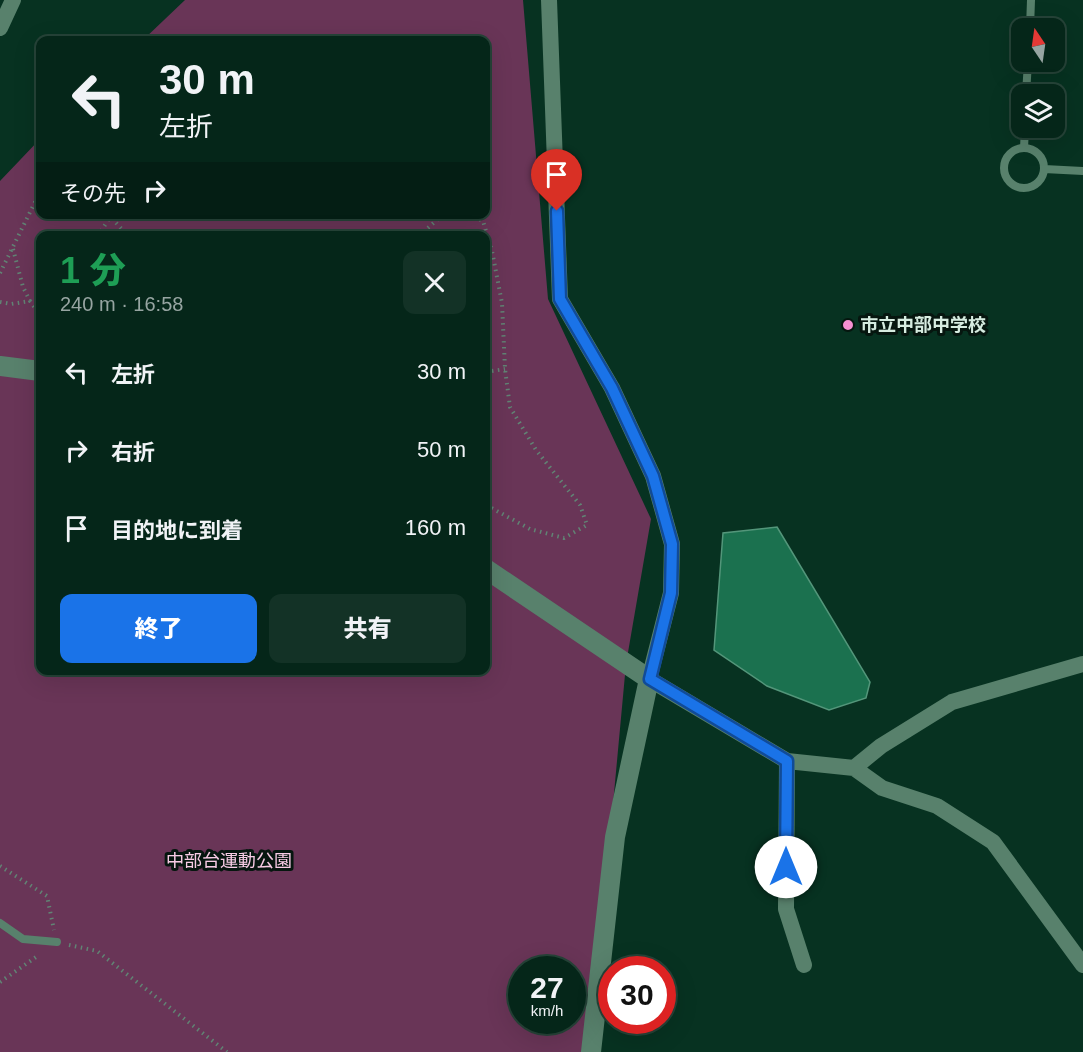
<!DOCTYPE html>
<html lang="ja">
<meta charset="utf-8">
<style>
:root{--surface:#052619;--page:#133226;--text:#f1f3f6;--muted:#97a5a2;--line:#264338;--accent:#1a73e8}
body{margin:0;font-family:Helvetica,"Noto Sans JP",sans-serif;background:var(--page);color:var(--text);height:100vh;display:flex;flex-direction:column;font-size:22px;white-space:nowrap}
*{box-sizing:border-box;margin:0}
p{font-size:20px;color:var(--muted)}
.icon{flex:none;width:33px;height:33px;fill:none;stroke:currentColor;stroke-width:2;stroke-linecap:round;stroke-linejoin:round}
.map{position:relative;flex:1;overflow:hidden}
.panel{position:absolute;left:36px;top:231px;width:454px;height:444px;display:flex;flex-direction:column;background:var(--surface);border-radius:12px;box-shadow:0 6px 24px #0002,0 0 0 2px var(--line)}
.panel>*{flex:none}
.hud{position:absolute;left:36px;top:36px;width:454px;height:183px;border-radius:12px;box-shadow:0 6px 24px #0002,0 0 0 2px var(--line);background:#052619;color:var(--text);overflow:hidden}
.needle{width:39px;rotate:347deg}
.fabs{position:absolute;left:1011px;top:18px;display:grid;gap:12px}
.fabs a{display:grid;place-items:center;width:54px;height:54px;border-radius:12px;background:var(--surface);box-shadow:0 6px 24px #0002,0 0 0 2px var(--line);font-size:30px}
.speed{position:absolute;left:508px;top:956px;display:flex;gap:12px;font-size:30px;font-weight:700;text-align:center}
.speed>*{display:grid;place-content:center;width:78px;height:78px;border-radius:50%;background:var(--surface);box-shadow:0 6px 24px #0002,0 0 0 2px var(--line);line-height:1}
.speed small{font-size:15px;font-weight:400}
.speed .limit{border:9px solid #d22;background:#fff;color:#111}
.pin{position:absolute;display:grid;place-items:center;width:51px;height:51px;color:#fff;margin:-62px -26px;border-radius:50% 50% 50% 0;rotate:-45deg;box-shadow:0 0 6px #0007}
.pin .icon{rotate:45deg}
.me{position:absolute;width:66px;margin:-33px;rotate:0deg;stroke-linejoin:round;filter:drop-shadow(0 0 4px #0008)}
.turn{display:flex;align-items:center;gap:21px;height:126px;padding:0 24px;font-size:27px}
.turn .icon{width:78px;height:78px;stroke-width:2.5}
.turn b{display:block;font-size:42px;line-height:51px}
.then{display:flex;align-items:center;height:57px;padding:0 24px;background:#0003;gap:12px;font-size:22px}
.round{display:grid;place-items:center;flex:none;width:63px;height:63px;border-radius:12px;background:var(--page)}
.headline{display:flex;align-items:center;justify-content:space-between;height:102px;padding:0 24px}
h1{font-size:36px;font-weight:800;line-height:45px;color:#1e9e55}
.button{display:flex;gap:12px;margin-top:auto;padding:12px 24px}
.button a{flex:1;height:69px;border-radius:12px;background:var(--accent);color:#fff;font-size:24px;font-weight:800;line-height:69px;text-align:center}
.button a+a{background:var(--page);color:var(--text)}
ul{padding:0;list-style:none}
li{display:flex;align-items:center;gap:18px;height:78px;padding:0 24px}
li div{flex:1}
li b{display:block;font-size:22px}
li em{font-style:normal}
.map>svg:first-child{display:block}
.green{fill:#693557;fill-rule:evenodd}
.water{fill:#1b714f;stroke:#53967a;stroke-width:1.5}
.lines{fill:none;stroke-linecap:round;stroke-linejoin:round}
.path{stroke:#618374;stroke-width:4;stroke-dasharray:1.5 4.5;stroke-linecap:butt}
.service{stroke:#58816c;stroke-width:8}
.minor{stroke:#58816c;stroke-width:16}
.tertiary{stroke:#58816c;stroke-width:20}
.route-casing{stroke:#114b97;stroke-width:15}
.route{stroke:#1a73e8;stroke-width:10}
.poi-dot{fill:#f590d1;stroke:#06160f;stroke-width:2}
.labels{text-anchor:middle;stroke-width:6;stroke-linejoin:round;paint-order:stroke}
.poi-label{font-size:18px;font-weight:bold;fill:#d6ece0;stroke:#06160f;text-anchor:start}
.park-label{font-size:18px;fill:#f8cbe5;stroke:#06160f}
</style>
<div class="map">
<svg width="1083" height="1052" viewBox="0 0 1083 1052">
<rect width="100%" height="100%" fill="#073221"/>
<path class="green" d="M185 0H523L548 299 651 519 626 664 590 1052H0V181L40 139V214H486V40H143ZM40 236H486V670H40ZM522 969H573V1020H522Z"/>
<path class="water" d="M777 527 870 682 866 698 829 710 767 686 714 650 723 533Z"/>
<g class="lines">
<path class="path" d="M108 214 128 236
M469 214 483 221 492 251 502 303 505 369 510 407 536 450 580 505 587 525 564 538 530 529 486 505
M98 236 110 217
M419 236 439 218 450 214
M13 249 23 287 30 301 40 303
M0 273 40 192
M0 302 11 304 30 301 40 315
M486 372 505 369
M0 866 47 896 54 930
M69 945 97 951 227 1052
M0 982 39 955"/>
<path class="service" d="M1030 28 1031 0
M1026 94 1028 62
M1024 148 1025 128
M1004 168a20 20 0 1 1 40 0a20 20 0 1 1-40 0Z
M1044 169 1083 171
M0 923 23 939 57 942"/>
<path class="minor" d="M549 0 560 299 612 388 653 476 672 544 671 593 649 679 787 761 854 768 882 788 937 806 993 842 1083 965
M0 28 13 0
M787 761 786 909 804 965
M854 768 881 746 952 702 1083 664"/>
<path class="tertiary" d="M0 366 40 371
M486 569 649 679 615 837 591 1052"/>
</g>
<g class="lines">
<g class="route-casing">
<path id="route" d="M557 211 560 299 612 388 653 476 672 544 671 593 650 679 787 761 786 867"/>
</g>
<use href="#route" class="route"/>
</g>
<circle class="poi-dot" cx="848" cy="325" r="6"/>
<g class="labels">
<g class="poi-label">
<text x="860" y="331">市立中部中学校</text>
</g>
<g class="park-label">
<text x="229" y="867">中部台運動公園</text>
</g>
</g>
</svg>
<div class="fabs">
<a><svg class="needle" viewBox="-14 -14 28 28"><path d="M0-13l5 13h-10z" fill="#e53935"/><path d="M0 13l5-13h-10z" fill="#97a5a2"/></svg></a>
<a><svg class="icon" aria-label="layers" viewBox="0 0 24 24"><path d="M12 4l9 5-9 5-9-5zM3 14l9 5 9-5"/></svg></a>
</div>
<div class="speed"><div>27<small>km/h</small></div><div class="limit">30</div></div>
<div class="pin" style="left:557px;top:211px;background:#d93025"><svg class="icon" aria-label="arrive" viewBox="0 0 24 24"><path d="M6 21V4h12l-3 4 3 4H6"/></svg></div>
<svg class="me" style="left:786px;top:867px" viewBox="-20 -20 40 40"><circle r="19" fill="#fff"/><path d="M0-13L10 11 0 6-10 11z" fill="#1a73e8"/></svg>
<div class="hud">
<div class="turn"><svg class="icon" aria-label="left" viewBox="0 0 24 24"><path d="M17 20v-9H6M10 6l-5 5 5 5"/></svg><div><b>30 m</b>左折</div></div>
<div class="then">その先<svg class="icon" aria-label="right" viewBox="0 0 24 24"><path d="M7 20v-9h11M14 6l5 5-5 5"/></svg></div>
</div>
<section class="panel">
<div class="headline"><div><h1>1 分</h1><p>240 m · 16:58</p></div><a class="round"><svg class="icon" aria-label="close" viewBox="0 0 24 24"><path d="M6 6l12 12M18 6L6 18"/></svg></a></div>
<ul>
<li><svg class="icon" aria-label="left" viewBox="0 0 24 24"><path d="M17 20v-9H6M10 6l-5 5 5 5"/></svg><div><b>左折</b></div><em>30 m</em></li>
<li><svg class="icon" aria-label="right" viewBox="0 0 24 24"><path d="M7 20v-9h11M14 6l5 5-5 5"/></svg><div><b>右折</b></div><em>50 m</em></li>
<li><svg class="icon" aria-label="arrive" viewBox="0 0 24 24"><path d="M6 21V4h12l-3 4 3 4H6"/></svg><div><b>目的地に到着</b></div><em>160 m</em></li>
</ul>
<div class="button"><a>終了</a><a>共有</a></div>
</section>
</div>
